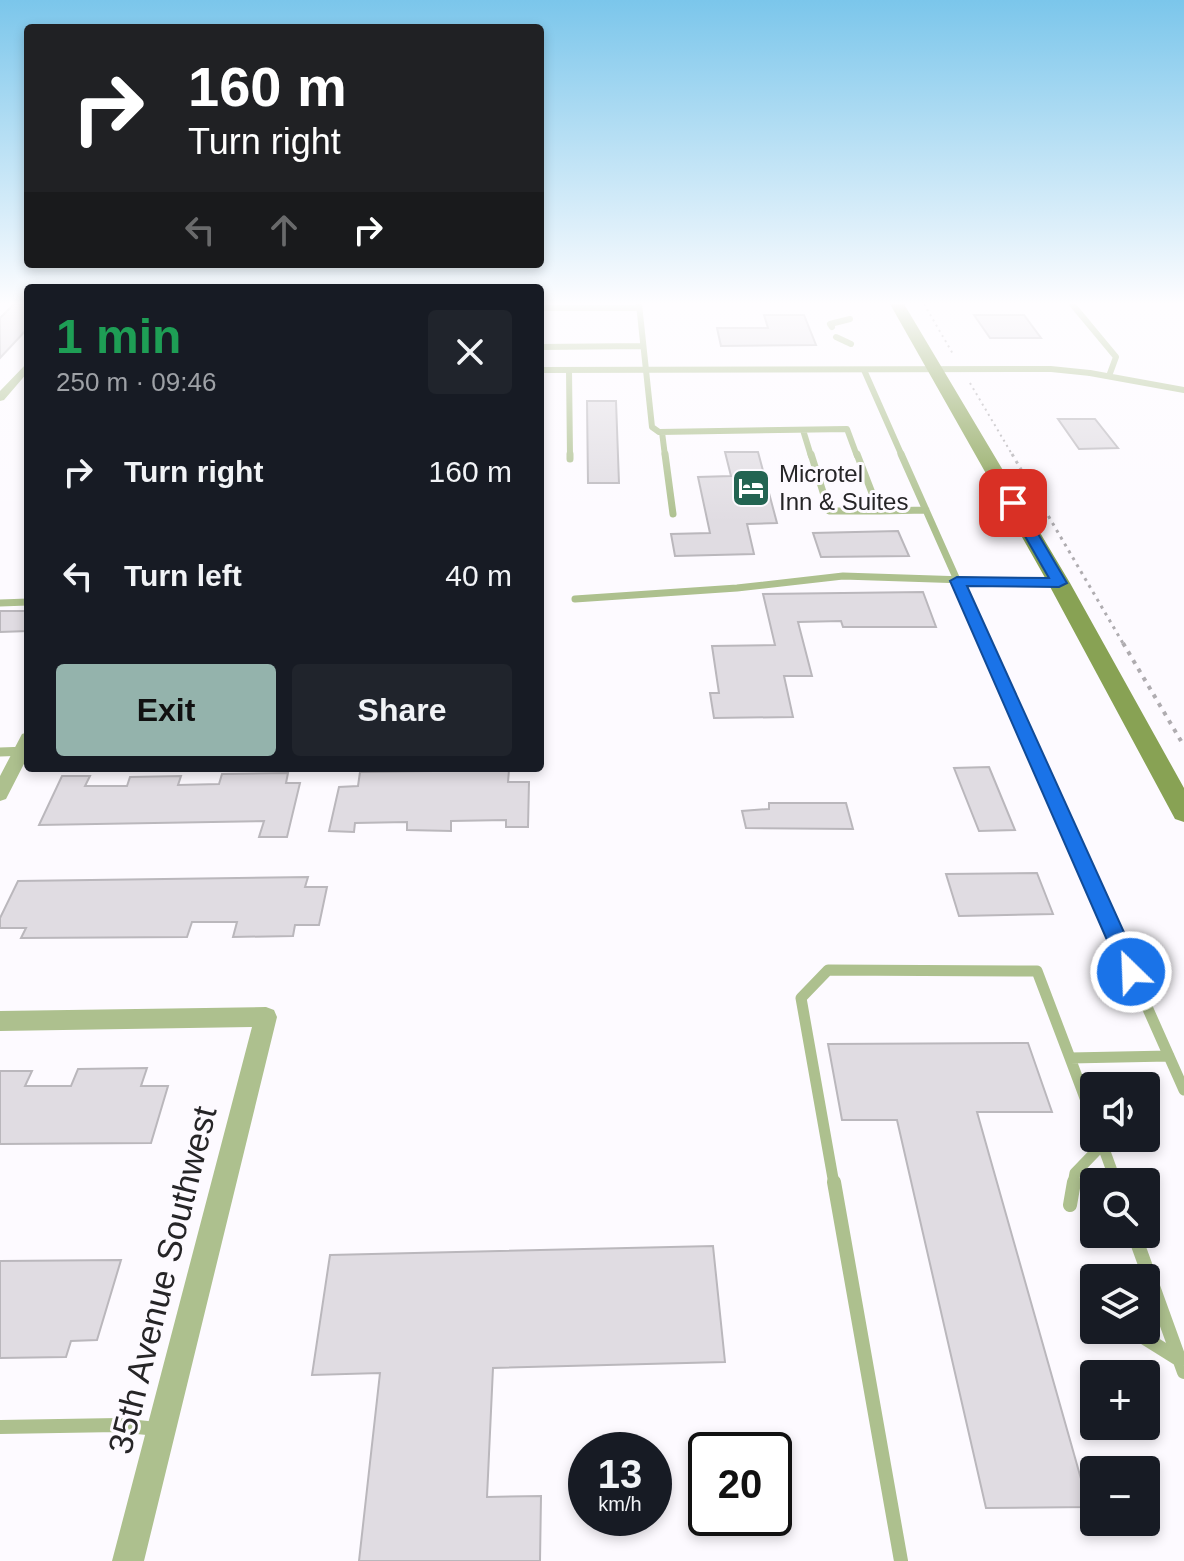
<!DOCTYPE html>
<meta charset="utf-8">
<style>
:root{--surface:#171b24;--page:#20242c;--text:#f1f3f6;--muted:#9ea1a6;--accent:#94b3ac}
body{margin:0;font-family:Arial,sans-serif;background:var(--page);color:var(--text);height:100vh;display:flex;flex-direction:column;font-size:30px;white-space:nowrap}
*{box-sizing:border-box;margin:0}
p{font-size:26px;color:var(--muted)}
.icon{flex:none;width:44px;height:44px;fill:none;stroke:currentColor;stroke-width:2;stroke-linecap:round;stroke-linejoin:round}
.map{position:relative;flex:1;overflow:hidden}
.panel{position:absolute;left:24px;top:284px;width:520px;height:488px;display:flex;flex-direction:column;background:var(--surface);border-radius:8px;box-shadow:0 4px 12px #0003}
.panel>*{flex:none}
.hud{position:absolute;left:24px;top:24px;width:520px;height:244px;border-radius:8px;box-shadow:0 4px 12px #0003;background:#202124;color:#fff;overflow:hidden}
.tools{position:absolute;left:1080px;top:1072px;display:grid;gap:16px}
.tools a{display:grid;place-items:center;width:80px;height:80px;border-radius:8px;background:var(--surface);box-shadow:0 4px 12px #0003;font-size:40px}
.speed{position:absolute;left:568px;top:1432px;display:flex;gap:16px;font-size:40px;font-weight:700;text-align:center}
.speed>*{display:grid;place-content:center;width:104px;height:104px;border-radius:50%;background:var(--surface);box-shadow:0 4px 12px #0003;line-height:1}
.speed small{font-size:20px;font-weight:400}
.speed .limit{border:4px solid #111;border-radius:12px;background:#fff;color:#111}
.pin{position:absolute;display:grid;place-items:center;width:68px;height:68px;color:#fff;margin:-34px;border-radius:16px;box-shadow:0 4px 12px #0006}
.me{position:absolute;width:88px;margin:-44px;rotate:336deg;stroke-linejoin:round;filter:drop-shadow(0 0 6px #0008)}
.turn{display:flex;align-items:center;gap:28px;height:168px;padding:0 32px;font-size:36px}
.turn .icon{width:104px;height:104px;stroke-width:2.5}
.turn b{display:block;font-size:56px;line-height:68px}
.lanes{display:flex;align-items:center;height:76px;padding:0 32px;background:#0003;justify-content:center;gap:40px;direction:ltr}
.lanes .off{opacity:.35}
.round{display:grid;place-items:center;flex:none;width:84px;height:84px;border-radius:8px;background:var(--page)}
.head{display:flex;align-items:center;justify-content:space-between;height:136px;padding:0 32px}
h1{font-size:48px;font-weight:600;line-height:60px;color:#1e9e55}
.button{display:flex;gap:16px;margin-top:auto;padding:16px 32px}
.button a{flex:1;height:92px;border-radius:8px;background:var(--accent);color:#111;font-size:32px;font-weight:600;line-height:92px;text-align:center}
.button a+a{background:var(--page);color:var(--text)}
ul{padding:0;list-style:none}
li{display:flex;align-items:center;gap:24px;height:104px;padding:0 32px}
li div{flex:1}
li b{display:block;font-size:30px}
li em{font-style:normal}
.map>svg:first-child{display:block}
.building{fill:#e0dce2;stroke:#bab7bc;stroke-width:2}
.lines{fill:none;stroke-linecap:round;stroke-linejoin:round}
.path-far2{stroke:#afacb0;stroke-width:2;stroke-dasharray:2 4;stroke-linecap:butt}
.path-far1{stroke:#afacb0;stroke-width:3;stroke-dasharray:3 5;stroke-linecap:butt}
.path{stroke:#afacb0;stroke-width:4;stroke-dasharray:4 6;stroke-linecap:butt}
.service-far4{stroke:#adc08e;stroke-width:6}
.service-far3{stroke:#adc08e;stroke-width:7}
.service-far2{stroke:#adc08e;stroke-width:9}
.service-far1{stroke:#adc08e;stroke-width:11}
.service{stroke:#adc08e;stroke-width:14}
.minor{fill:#adc08e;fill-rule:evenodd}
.secondary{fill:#88a254;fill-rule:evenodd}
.route{fill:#1a73e8;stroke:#114b97;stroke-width:2}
.labels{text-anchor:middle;stroke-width:6;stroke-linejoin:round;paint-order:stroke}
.far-poi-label{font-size:24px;fill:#262527;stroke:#fdfaff;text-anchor:start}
.near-street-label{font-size:34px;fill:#262527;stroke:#fdfaff}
</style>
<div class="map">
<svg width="1184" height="1561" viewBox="0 0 1184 1561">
<rect width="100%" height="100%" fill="#fdfaff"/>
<path class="building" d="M14 304H28V328L0 358V318Z
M764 315H804L816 345 721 346 717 328H768Z
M974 315H1024L1041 338H990Z
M587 401H616L619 483H588Z
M1058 419H1095L1118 448 1079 449Z
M725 452H758L777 523 747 524 754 554 675 556 671 534 710 533 698 477 731 476Z
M898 531 909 556 821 557 813 533Z
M923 592 936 627H843L841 621 798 622 812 676H784L793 717 714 718 710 693H719L712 646 775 645 763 594Z
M0 611H28V631L0 632Z
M989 767 1015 830 979 831 954 768Z
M509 770 508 782H529L528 827H506V820L451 821V831L407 830V822L355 823 354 832 329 831 339 787 358 786 360 772Z
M288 773 286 783H300L287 837H259L264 821 39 825 62 776H90L85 786H127L130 777 181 776 178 785 219 784 222 774Z
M769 803H846L853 829 746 828 742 811 769 809Z
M1037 873 1053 914 959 916 946 874Z
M308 877 305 887H327L319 925H295L293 936 233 937 237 922H192L187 937 21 938 26 928H0V918L18 881Z
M1028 1043 1052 1112H977L1089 1507 986 1508 897 1120H842L828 1044Z
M147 1068 141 1086H168L151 1143 0 1144V1071H32L25 1086H71L78 1069Z
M713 1246 725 1362 493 1368 487 1497 541 1496 540 1561H359L380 1373 312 1375 330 1255Z
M121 1260 97 1340 71 1341 66 1357 0 1358V1261Z"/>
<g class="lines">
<path class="path-far2" d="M924 304 953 354
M970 383 1013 456"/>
<path class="path-far1" d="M1012 454 1124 645"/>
<path class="path" d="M1123 643 1184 746"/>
<path class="service-far4" d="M639 304 652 427 659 432 847 429 857 456
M1072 304 1116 357 1109 376
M540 308H638
M832 327 830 324 850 319
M836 337 851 344
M540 347 642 346
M569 370 570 456
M864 370 902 456
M1090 373 1184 390
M803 430 811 456
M662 432 665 456"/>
<path class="service-far3" d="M570 454V459
M665 454 673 514
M811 454 829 511H879
M857 454 879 511 926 510
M901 454 986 645
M575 599 737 588 843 576 1059 583
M0 603 28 602"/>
<path class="service-far2" d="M985 643 1092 883
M0 752 28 751"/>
<path class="service-far1" d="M1091 881 1184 1090
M1070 1058 1094 1122
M1100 1138 1116 1182
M834 1184 801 998 828 970 1037 971 1070 1058 1169 1056
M1073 1184 1075 1173 1102 1145"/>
<path class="service" d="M834 1182 901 1561
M1070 1205 1074 1182
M1134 1234 1184 1372
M1132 1330 1180 1360
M0 1427 118 1425 157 1429"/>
<path class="minor" d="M28 362V372L4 400 0 401V391Z
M1051 366 1090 370 1096 373 1090 376 1051 372 540 373V367Z
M28 732V756L6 799 0 801V776L22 734Z
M266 1007 274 1010 277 1017 144 1561H112L252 1027 0 1031V1011Z"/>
<path class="secondary" d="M890 304H904L1070 583 1184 788V822L1175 819 1048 583Z"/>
</g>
<linearGradient id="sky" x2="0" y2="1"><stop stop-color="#7bc6eb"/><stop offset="0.58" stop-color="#fefdff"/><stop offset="1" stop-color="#fefdff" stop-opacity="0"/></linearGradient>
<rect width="1184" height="523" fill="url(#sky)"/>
<path class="route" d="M1008 500H1018L1067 583 1059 587 967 586 1142 972 1139 979 1131 982 1124 979 1121 972 950 581 957 577 1049 578 1006 503Z"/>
<defs>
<g id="hotel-square" transform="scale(2)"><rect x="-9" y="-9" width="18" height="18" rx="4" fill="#236452" stroke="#fdfaff"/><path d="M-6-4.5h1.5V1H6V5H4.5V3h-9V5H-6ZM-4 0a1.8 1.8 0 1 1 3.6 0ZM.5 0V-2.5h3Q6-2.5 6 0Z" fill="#fff"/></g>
</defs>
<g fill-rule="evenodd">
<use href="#hotel-square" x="751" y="488"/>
</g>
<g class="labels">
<g class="far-poi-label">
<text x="779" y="482">Microtel<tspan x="779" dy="28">Inn &amp; Suites</tspan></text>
</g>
<g class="near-street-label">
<text transform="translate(162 1280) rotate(-76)" y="12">35th Avenue Southwest</text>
</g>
</g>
</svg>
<div class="tools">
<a><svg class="icon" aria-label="sound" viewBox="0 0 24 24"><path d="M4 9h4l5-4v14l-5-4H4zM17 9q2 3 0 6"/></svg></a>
<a><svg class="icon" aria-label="search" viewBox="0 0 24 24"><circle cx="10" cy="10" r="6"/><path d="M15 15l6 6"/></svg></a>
<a><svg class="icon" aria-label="layers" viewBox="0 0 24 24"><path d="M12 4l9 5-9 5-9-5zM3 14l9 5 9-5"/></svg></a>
<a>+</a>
<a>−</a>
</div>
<div class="speed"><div>13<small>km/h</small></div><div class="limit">20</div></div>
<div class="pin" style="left:1013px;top:503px;background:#d93025"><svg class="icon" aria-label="arrive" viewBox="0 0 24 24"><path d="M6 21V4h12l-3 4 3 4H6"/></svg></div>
<svg class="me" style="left:1131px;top:972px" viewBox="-20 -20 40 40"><circle r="17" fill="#1a73e8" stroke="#fff" stroke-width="3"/><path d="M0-11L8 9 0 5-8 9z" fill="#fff"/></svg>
<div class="hud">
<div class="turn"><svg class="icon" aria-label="right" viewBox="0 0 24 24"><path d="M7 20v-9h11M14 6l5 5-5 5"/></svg><div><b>160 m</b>Turn right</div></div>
<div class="lanes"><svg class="icon off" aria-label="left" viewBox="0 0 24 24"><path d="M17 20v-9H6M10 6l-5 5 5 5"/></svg><svg class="icon off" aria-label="ahead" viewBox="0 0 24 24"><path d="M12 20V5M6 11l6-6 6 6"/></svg><svg class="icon" aria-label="right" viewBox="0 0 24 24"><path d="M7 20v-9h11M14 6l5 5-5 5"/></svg></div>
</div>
<section class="panel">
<div class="head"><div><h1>1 min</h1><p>250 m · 09:46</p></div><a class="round"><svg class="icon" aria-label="close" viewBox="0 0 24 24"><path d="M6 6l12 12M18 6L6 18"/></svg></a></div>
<ul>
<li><svg class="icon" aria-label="right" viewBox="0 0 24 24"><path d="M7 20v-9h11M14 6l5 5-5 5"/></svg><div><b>Turn right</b></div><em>160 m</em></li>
<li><svg class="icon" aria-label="left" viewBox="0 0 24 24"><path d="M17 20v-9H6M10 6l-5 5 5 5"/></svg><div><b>Turn left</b></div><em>40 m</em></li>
</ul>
<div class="button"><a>Exit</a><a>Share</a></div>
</section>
</div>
